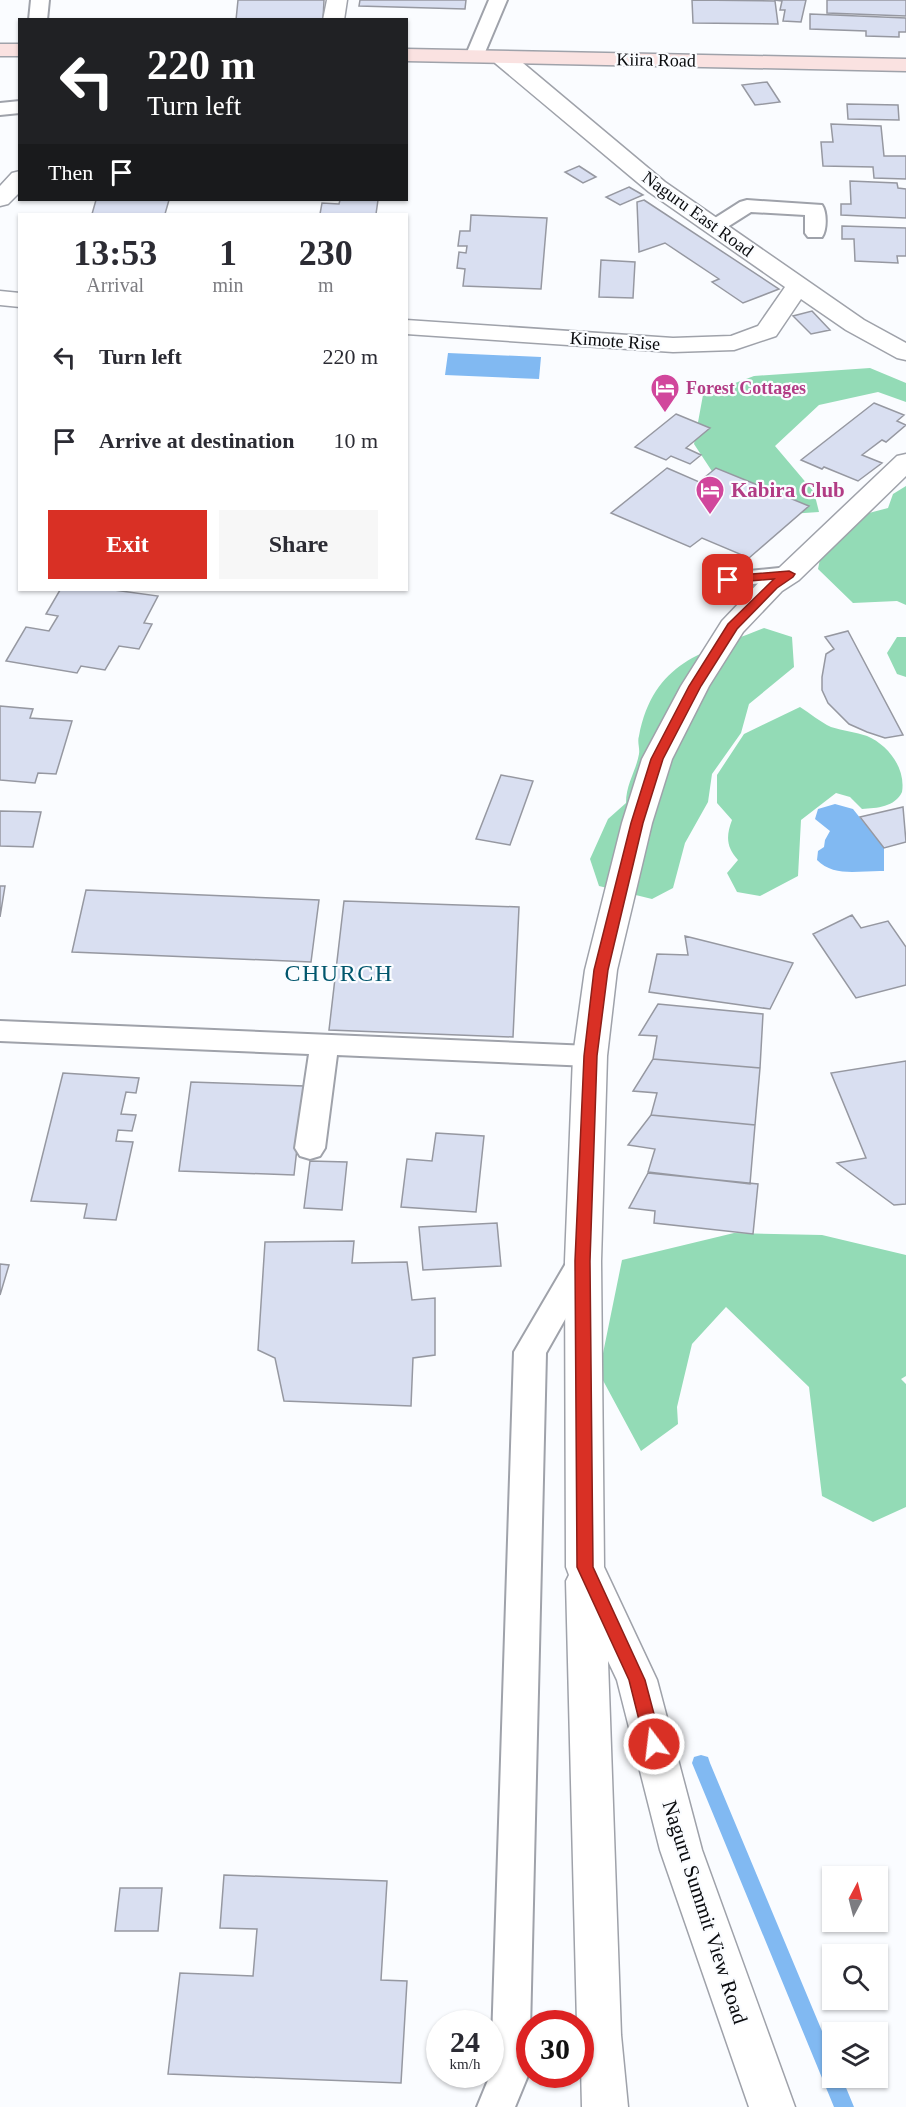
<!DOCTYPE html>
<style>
:root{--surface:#fff;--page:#f7f7f7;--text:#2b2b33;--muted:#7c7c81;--accent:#d93025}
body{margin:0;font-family:"Times New Roman",serif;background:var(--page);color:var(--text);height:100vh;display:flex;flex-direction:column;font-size:22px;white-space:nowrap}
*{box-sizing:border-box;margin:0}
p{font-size:20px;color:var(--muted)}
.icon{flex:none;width:33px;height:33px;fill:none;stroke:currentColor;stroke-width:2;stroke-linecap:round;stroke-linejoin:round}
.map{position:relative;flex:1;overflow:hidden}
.panel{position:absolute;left:18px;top:213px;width:390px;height:378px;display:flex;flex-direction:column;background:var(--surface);border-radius:0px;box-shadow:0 2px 4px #0004}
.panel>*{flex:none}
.top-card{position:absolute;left:18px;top:18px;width:390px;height:183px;border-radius:0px;box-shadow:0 2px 4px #0004;background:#202124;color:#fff;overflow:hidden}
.needle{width:39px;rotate:7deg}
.controls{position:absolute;left:822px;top:1866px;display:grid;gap:12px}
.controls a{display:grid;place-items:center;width:66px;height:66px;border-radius:0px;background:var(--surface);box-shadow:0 2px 4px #0004;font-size:30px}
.speed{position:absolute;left:426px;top:2010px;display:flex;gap:12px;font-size:30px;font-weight:700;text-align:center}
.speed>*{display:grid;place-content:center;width:78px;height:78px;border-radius:50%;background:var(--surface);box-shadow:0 2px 4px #0004;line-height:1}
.speed small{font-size:15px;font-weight:400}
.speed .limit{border:9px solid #d22;background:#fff;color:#111}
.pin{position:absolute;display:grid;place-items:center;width:51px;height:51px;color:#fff;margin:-26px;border-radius:12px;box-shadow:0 3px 9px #0006}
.me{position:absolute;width:66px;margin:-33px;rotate:345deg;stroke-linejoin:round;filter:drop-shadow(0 0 4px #0008)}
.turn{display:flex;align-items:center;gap:21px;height:126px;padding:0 30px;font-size:27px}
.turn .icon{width:78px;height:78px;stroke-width:2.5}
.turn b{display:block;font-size:42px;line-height:51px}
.then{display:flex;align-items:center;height:57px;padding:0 30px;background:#0003;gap:12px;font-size:22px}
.eta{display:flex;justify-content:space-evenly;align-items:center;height:102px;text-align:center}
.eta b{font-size:36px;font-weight:800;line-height:42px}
.action{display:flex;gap:12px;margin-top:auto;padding:12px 30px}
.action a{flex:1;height:69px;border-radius:0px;background:var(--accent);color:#fff;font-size:24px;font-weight:800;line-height:69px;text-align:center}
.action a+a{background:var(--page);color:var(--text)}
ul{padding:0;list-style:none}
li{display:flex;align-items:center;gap:18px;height:84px;padding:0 30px}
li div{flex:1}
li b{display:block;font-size:22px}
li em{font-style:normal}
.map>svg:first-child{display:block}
.green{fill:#93dbb6}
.water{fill:#81b9f2}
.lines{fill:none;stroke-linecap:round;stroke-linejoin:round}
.stream{fill:#81b9f2;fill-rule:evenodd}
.building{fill:#d9dff1;stroke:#9698a1;stroke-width:1.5}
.lane-casing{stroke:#9fa2aa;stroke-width:4}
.street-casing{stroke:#9fa2aa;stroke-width:3}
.secondary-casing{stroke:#9fa2aa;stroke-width:3}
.lane{fill:#fff;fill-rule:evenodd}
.street{fill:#fff;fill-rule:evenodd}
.secondary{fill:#fae2e1;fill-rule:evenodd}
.route{fill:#d93025;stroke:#8d1f18;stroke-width:1.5}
.labels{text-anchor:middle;stroke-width:4.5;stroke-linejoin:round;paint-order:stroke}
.far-street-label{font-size:18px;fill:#0a0b0e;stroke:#fafcff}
.far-hotel-label{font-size:18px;font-weight:bold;fill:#b23c85;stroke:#fafcff;text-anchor:start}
.hotel-label{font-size:21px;font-weight:bold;fill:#b23c85;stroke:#fafcff;text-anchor:start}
.street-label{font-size:21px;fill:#0a0b0e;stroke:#fafcff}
.quarter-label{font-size:24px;letter-spacing:1.5px;fill:#00566d;stroke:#fafcff}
</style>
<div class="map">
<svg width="906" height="2107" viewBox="0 0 906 2107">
<rect width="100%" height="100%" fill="#fafcff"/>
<path class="green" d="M870 368 906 383V402L878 392 819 405 775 446 814 492 819 512 775 515 727 494 694 444 703 395 754 376Z
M906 486V605L897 601 853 603 818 569 827 524 888 508 893 494Z
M764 628 792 637 794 667 749 704 741 733 712 774 708 802 685 843 673 888 652 899 599 886 590 859 608 819 626 803C626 784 636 771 639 754 640 748 637 742 639 736 654 661 702 653 764 628Z
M897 637H906V677L897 674 887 653Z
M800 707C810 713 820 722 831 727 843 731 856 732 867 736 888 745 906 768 902 792 895 807 877 808 862 809L850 797 836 793 801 820 798 876 760 896 737 892 727 873 738 860C726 847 726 836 732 820L717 803V775L744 734Z
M734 1233 822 1235 906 1255V1376L901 1379 906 1384V1507L873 1522 822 1496 809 1387 726 1307 692 1344 677 1407 678 1424 641 1451 599 1373 622 1260Z"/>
<path class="water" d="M448 353 541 357 539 379 445 375Z
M835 804 853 809 884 848V871C862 870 834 878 817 860L818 851 824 847 825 840 830 831 815 819 818 809Z"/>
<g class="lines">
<path class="stream" d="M701 1755 708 1757 710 1763 832 2055V2078H842L854 2107H834L692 1763 694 1757Z"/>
</g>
<path class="building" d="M238 0H324L323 20H236Z
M360 0H466L465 9 359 6Z
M692 0 775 1 778 24 693 23Z
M774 0H806L801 22 783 21 785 10H780L782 1Z
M827 0H906V16L827 13Z
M810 14 906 18V32H899V37L866 36V31L810 29Z
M767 82 780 102 755 105 742 85Z
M847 104 898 105 899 120 848 119Z
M831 124 881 126 884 156H906V179L874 178 873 167 823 166 821 142H833Z
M579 166 596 177 583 183 565 172Z
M850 181 897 183 898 188 906 189V218L841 215V204H851Z
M629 187 643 195 620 205 606 197Z
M96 200H169L165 214H92Z
M340 200H378L376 214H320L322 203 339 204Z
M644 200 779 289 743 303 712 282 719 279 665 243 639 252 637 202Z
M471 215 547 218 541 289 463 286 465 269 457 268 459 252 466 253 467 246H458L460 231H470Z
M842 226 906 228V256H897L898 263 855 261 854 239H842Z
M601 260 635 262 633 298 599 297Z
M812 311 830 330 811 334 793 316Z
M874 403 904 415 897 421 906 425 886 442 882 440 862 455 882 463 858 481 824 467 822 469 801 460Z
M676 414 710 428 686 448 701 455 690 464 671 456 666 460 635 447Z
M667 468 699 482 716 468 809 506 749 558 702 538 690 547 611 513Z
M60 590H114L158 596 144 623 152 624 139 649 119 646 105 670 81 666 77 673 6 661 26 627 49 631 58 616 46 614Z
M848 631 903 735 885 738 867 732 849 724 828 703 822 690V677L826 654 834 649 825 637Z
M0 706 33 709 30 718 72 721 56 774 38 773 35 783 0 780Z
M501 775 533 781 510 845 476 839Z
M903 807 906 842 884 848 860 817Z
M0 811 41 812 33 847 0 846Z
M0 886H5L0 917Z
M86 890 319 900 311 962 72 952Z
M344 901 519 907 513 1037 329 1030Z
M852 915 861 928 888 921 906 947V985L856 998 813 934Z
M685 936 793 963 770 1009 649 992 657 954 688 955Z
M658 1004 763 1014 760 1068 653 1059 657 1036 639 1035Z
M653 1059 760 1068 755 1125 651 1115 657 1093 633 1091Z
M906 1061V1204L894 1205 837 1163 866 1158 831 1073Z
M63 1073 139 1078 136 1093 126 1092 121 1114 136 1115 132 1131 118 1130 116 1141 133 1142 116 1220 84 1218 87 1204 31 1201Z
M191 1082 304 1086 294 1175 179 1171Z
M651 1115 755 1125 750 1184 648 1172 655 1149 628 1145Z
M436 1133 484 1136 476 1212 401 1207 407 1159 432 1161Z
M310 1161 347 1162 342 1210 304 1208Z
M648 1173 758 1184 753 1234 654 1223 655 1211 629 1208Z
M497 1223 501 1266 423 1270 419 1227Z
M354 1241 352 1263 407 1262 412 1300 435 1298V1355L413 1358 411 1406 284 1401 275 1358 258 1350 265 1242Z
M0 1264 9 1265 0 1295Z
M224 1875 387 1881 381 1980 407 1981 401 2083 168 2074 180 1973 253 1976 257 1929 220 1928Z
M120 1888H162L158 1931H115Z"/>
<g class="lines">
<g class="lane-casing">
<path id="lane" d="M31 0H49L47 20H29Z
M489 0H507L483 57 481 61H467L465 57Z
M20 101V113L0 115V103Z
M747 200 822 205C827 212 827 230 822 237H808L805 233V215L751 212 721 231H707L704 227 707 223 740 202Z
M789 567 797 569 801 574 797 579 728 587 720 585 716 580 720 575 728 573Z
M0 1021 590 1046 600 1049 604 1056 600 1063 590 1066 337 1055 325 1148 320 1156 310 1159 300 1156 295 1148 309 1054 0 1041Z
M583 1249 594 1253 598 1261 546 1353 529 2073 515 2107H477L491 2073 514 1352 572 1253Z"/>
</g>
<g class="street-casing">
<path id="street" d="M327 0H347L344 20H323Z
M503 52 511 53 665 182 864 320 906 343V360L897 358 846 330 801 299 776 336 734 350 673 352 406 334V320L673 338 731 336 758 326 785 287 649 192 495 63 492 58 495 53Z
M20 171V192L8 204 0 206V186L12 173Z
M0 291 20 293V307L0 305Z
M906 454V476L799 580 782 591 743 632 709 686 672 759 652 823 617 970 607 1056 601 1261 604 1567 657 1680 702 1850 795 2107H749L660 1850 617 1680 608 1661 621 2035 628 2107H582L580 2024H577L566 1581 569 1575 566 1567 565 1261 573 1056 585 970 622 823 642 759 681 686 722 621 762 579 779 568 897 456Z"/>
</g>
<g class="secondary-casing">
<path id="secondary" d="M0 44H20V56H0Z
M406 49 906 59V71L406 61Z"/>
</g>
<use href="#lane" class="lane"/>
<use href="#street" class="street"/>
<use href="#secondary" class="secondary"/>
</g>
<path class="route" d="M789 571 795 574 793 577 777 588 737 629 701 686 663 759 643 823 608 970 597 1056 590 1261 593 1567 645 1680 662 1744 660 1749 654 1752 648 1749 645 1744 629 1680 577 1567 575 1261 584 1056 594 970 631 823 651 759 689 686 728 624 774 579 728 583 722 580 728 576Z"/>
<defs>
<g id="hotel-pin" transform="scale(1.5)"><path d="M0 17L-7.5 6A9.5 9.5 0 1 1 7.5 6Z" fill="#d1479c" stroke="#fafcff"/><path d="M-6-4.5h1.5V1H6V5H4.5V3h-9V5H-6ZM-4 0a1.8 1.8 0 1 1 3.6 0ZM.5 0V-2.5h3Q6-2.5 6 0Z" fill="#fff"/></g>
</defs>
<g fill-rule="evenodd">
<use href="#hotel-pin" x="665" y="388"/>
<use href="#hotel-pin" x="710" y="490"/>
</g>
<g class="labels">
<g class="far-street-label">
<text transform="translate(656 60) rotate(1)" y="6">Kiira Road</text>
<text transform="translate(698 214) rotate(36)" y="6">Naguru East Road</text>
<text transform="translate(615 341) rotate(4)" y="6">Kimote Rise</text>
</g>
<g class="far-hotel-label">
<text x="686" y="394">Forest Cottages</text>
</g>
<g class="hotel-label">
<text x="731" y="497">Kabira Club</text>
</g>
<g class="street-label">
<text transform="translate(705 1912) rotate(72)" y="7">Naguru Summit View Road</text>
</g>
<g class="quarter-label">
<text x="339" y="981">CHURCH</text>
</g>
</g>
</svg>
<div class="controls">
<a><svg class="needle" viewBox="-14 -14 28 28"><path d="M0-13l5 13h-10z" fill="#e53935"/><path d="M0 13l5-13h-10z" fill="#7c7c81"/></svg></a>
<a><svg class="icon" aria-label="search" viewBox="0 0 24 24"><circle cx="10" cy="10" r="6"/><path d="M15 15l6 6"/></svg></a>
<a><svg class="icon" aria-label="layers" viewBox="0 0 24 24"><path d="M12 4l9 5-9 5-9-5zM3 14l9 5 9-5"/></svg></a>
</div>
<div class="speed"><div>24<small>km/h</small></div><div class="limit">30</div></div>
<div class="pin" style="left:728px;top:580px;background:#d93025"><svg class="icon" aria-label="arrive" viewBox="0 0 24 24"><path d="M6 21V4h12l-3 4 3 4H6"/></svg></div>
<svg class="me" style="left:654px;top:1744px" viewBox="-20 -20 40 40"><circle r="17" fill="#d93025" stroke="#fff" stroke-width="3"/><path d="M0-11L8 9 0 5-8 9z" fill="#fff"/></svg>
<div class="top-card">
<div class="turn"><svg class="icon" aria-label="left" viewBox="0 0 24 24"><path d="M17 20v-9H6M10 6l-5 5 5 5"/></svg><div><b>220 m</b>Turn left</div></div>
<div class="then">Then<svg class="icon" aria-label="arrive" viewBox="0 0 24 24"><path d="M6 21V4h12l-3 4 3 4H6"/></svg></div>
</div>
<section class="panel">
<div class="eta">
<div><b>13:53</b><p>Arrival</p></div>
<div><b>1</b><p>min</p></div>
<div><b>230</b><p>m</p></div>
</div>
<ul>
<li><svg class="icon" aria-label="left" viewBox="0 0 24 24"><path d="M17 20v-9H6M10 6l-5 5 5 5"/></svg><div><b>Turn left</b></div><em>220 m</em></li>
<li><svg class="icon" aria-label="arrive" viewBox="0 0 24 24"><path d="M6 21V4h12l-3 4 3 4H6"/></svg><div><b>Arrive at destination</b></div><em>10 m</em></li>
</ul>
<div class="action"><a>Exit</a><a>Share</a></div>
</section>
</div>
